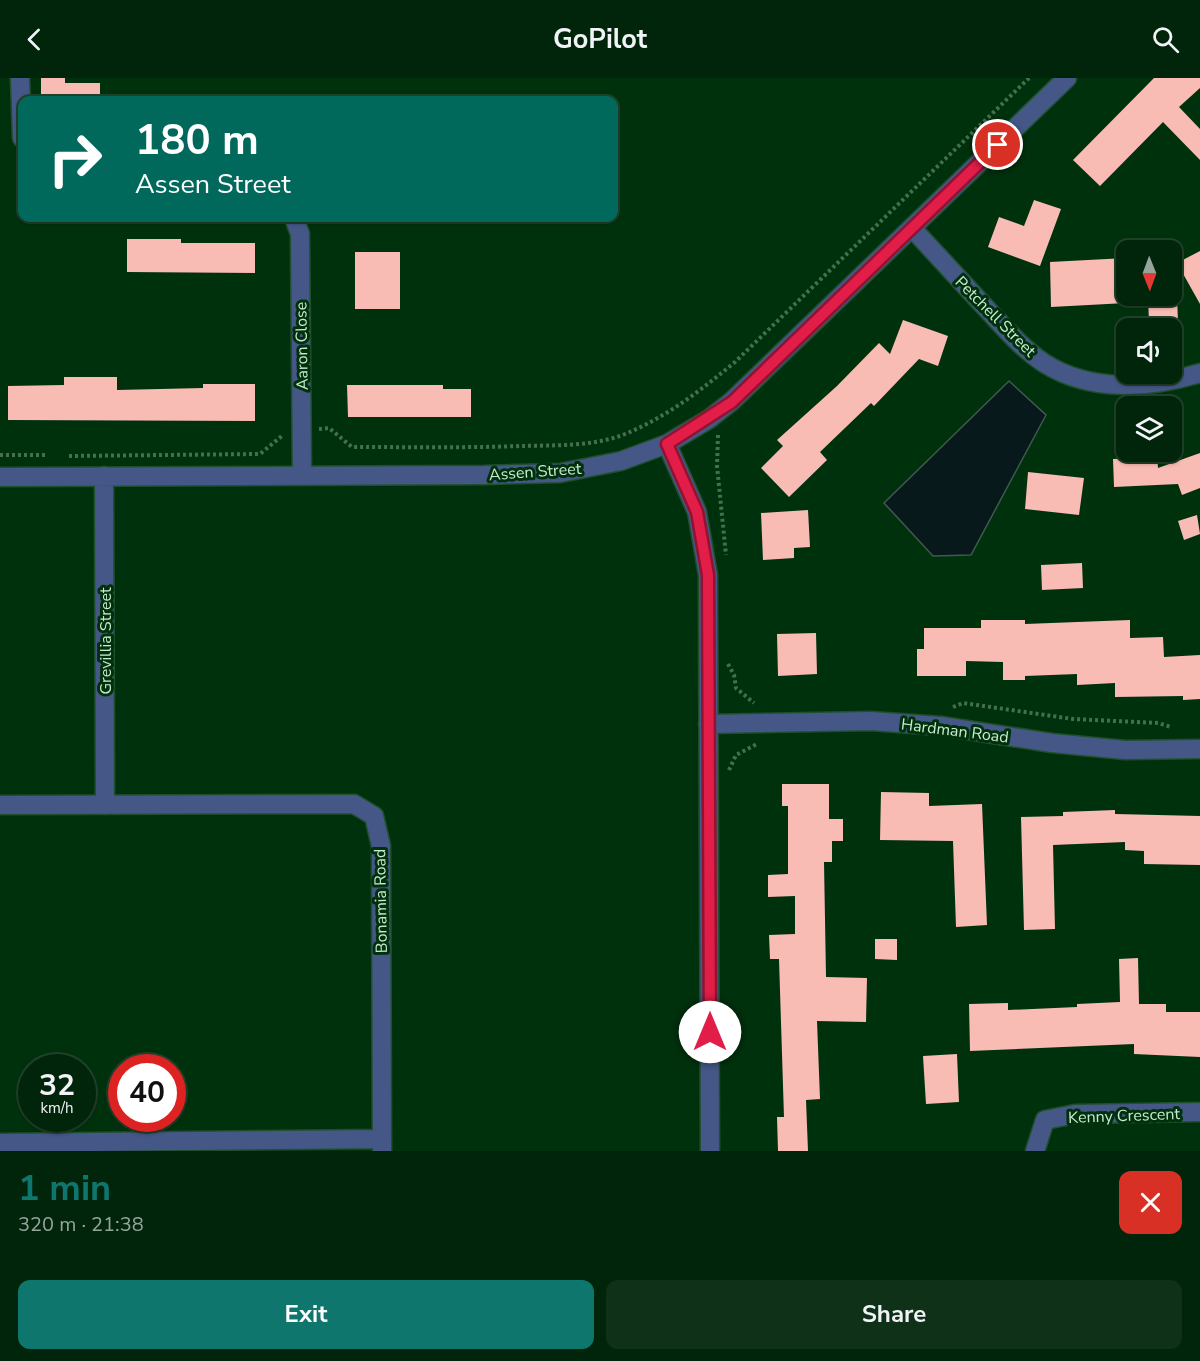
<!DOCTYPE html>
<meta charset="utf-8">
<style>
:root{--surface:#00250a;--page:#0e3118;--text:#f1f3f6;--muted:#95a59c;--line:#22422b;--accent:#0f766e}
body{margin:0;font-family:"Nunito Sans",sans-serif;background:var(--page);color:var(--text);height:100vh;display:flex;flex-direction:column;font-size:22px;white-space:nowrap}
*{box-sizing:border-box;margin:0}
p{font-size:20px;color:var(--muted)}
.icon{flex:none;width:33px;height:33px;fill:none;stroke:currentColor;stroke-width:2;stroke-linecap:round;stroke-linejoin:round}
.map{position:relative;height:1073px;overflow:hidden}
.side{display:flex;flex-direction:column;background:var(--surface);flex:1}
.side>*{flex:none}
.banner{position:absolute;left:18px;top:18px;width:600px;height:126px;border-radius:12px;box-shadow:0 2px 4px #0004,0 0 0 2px var(--line);background:#00695c;color:#fff;overflow:hidden}
.needle{width:39px;rotate:179deg}
.tools{position:absolute;left:1116px;top:162px;display:grid;gap:12px}
.tools a{display:grid;place-items:center;width:66px;height:66px;border-radius:12px;background:var(--surface);box-shadow:0 2px 4px #0004,0 0 0 2px var(--line);font-size:30px}
.speed{position:absolute;left:18px;top:976px;display:flex;gap:12px;font-size:30px;font-weight:700;text-align:center}
.speed>*{display:grid;place-content:center;width:78px;height:78px;border-radius:50%;background:var(--surface);box-shadow:0 2px 4px #0004,0 0 0 2px var(--line);line-height:1}
.speed small{font-size:15px;font-weight:400}
.speed .limit{border:9px solid #d22;background:#fff;color:#111}
.pin{position:absolute;display:grid;place-items:center;width:51px;height:51px;color:#fff;margin:-26px;border:3px solid #fff;border-radius:50%;box-shadow:0 2px 6px #0007}
.me{position:absolute;width:66px;margin:-33px;rotate:0deg;stroke-linejoin:round;filter:drop-shadow(0 0 4px #0008)}
.turn{display:flex;align-items:center;gap:21px;height:126px;padding:0 18px;font-size:27px}
.turn .icon{width:78px;height:78px;stroke-width:2.5}
.turn b{display:block;font-size:42px;line-height:51px}
.round{display:grid;place-items:center;flex:none;width:63px;height:63px;border-radius:12px;background:var(--page)}
.summary{display:flex;align-items:center;justify-content:space-between;height:102px;padding:0 18px}
h1{font-size:36px;font-weight:700;line-height:45px;color:var(--accent)}
.action{display:flex;gap:12px;margin-top:auto;padding:12px 18px}
.action a{flex:1;height:69px;border-radius:12px;background:var(--accent);color:#fff;font-size:24px;font-weight:700;line-height:69px;text-align:center}
.action a+a{background:var(--page);color:var(--text)}
header{display:flex;justify-content:space-between;align-items:center;height:78px;padding:0 18px;background:var(--surface);font-size:27px;font-weight:700}
.map>svg:first-child{display:block}
.water{fill:#07191b;stroke:#425850;stroke-width:1.5}
.building{fill:#f9bcb4}
.lines{fill:none;stroke-linecap:round;stroke-linejoin:round}
.minor-casing{stroke:#204f2c;stroke-width:21}
.path{stroke:#44704e;stroke-width:4;stroke-dasharray:3 3;stroke-linecap:butt}
.minor{stroke:#455787;stroke-width:18}
.route-casing{stroke:#92132f;stroke-width:15}
.route{stroke:#e11d48;stroke-width:10}
.labels{text-anchor:middle;stroke-width:6;stroke-linejoin:round;paint-order:stroke}
.street-label{font-size:16px;fill:#caeacd;stroke:#00310d}
</style>
<header><svg class="icon" aria-label="back" viewBox="0 0 24 24"><path d="M15 5l-7 7 7 7"/></svg>GoPilot<svg class="icon" aria-label="search" viewBox="0 0 24 24"><circle cx="10" cy="10" r="6"/><path d="M15 15l6 6"/></svg></header>
<div class="map">
<svg width="1200" height="1073" viewBox="0 0 1200 1073">
<rect width="100%" height="100%" fill="#00310d"/>
<path class="water" d="M1009 303 1046 337 971 477 933 478 884 425Z"/>
<path class="building" d="M41 0H65V5H100V22H41Z
M1154 0H1200V10L1179 29 1200 51V82L1163 44 1100 108 1073 82Z
M1034 122 1061 131 1040 188 988 169 999 139 1024 148Z
M127 161H181V165H255V195L127 194Z
M1200 173V226L1177 185Z
M355 174H400V231H355Z
M1126 180V225L1051 229 1050 184Z
M1148 218H1177L1178 245H1149Z
M903 242 948 258 938 288 919 281 874 328 871 325 820 374 827 382 789 419 761 390 783 368 777 362 837 308 879 265 890 276Z
M64 299H117V312L203 310V306H255V343L8 342V308L64 307Z
M347 307H443V311H471V339H348Z
M1138 374H1157L1158 390 1200 375V410L1182 417 1178 406 1114 409 1113 381 1138 380Z
M1028 394 1084 400 1079 437 1025 431Z
M808 432 810 469 794 470V480L763 482 761 435Z
M1197 437 1200 456 1184 462 1178 443Z
M1082 485 1083 510 1042 512 1041 487Z
M981 542H1025V546L1130 542V560L1163 559 1164 579 1200 577V621L1183 622V618L1115 619V605L1077 607V596L1025 598V602H1003V584L966 583V598H917V571H924V550H981Z
M816 555 817 596 778 598 777 556Z
M782 706H829V741H843V763H832V784H824L826 899 867 900 866 944 817 943 820 1021 806 1022 808 1073H778L777 1039H784L779 881H770L769 857 795 856V818L768 819V797L788 796V728H782Z
M881 714 929 715V728L982 726 987 847 956 849 953 763 880 762Z
M1115 732V736L1200 738V787L1144 786V773L1125 772V764L1053 767 1055 851 1024 852 1021 739 1063 738V734Z
M875 861H897V882L875 881Z
M1138 880 1139 926H1166V934H1200V979L1134 976V966L970 973 969 926 1008 925V932L1077 929V926L1120 924 1119 881Z
M957 976 959 1024 926 1026 923 978Z"/>
<g class="lines">
<g class="minor-casing">
<path id="minor" d="M20 0 22 60
M294 140 300 156 302 398
M912 150C936 176 960 202 984 228 1003 248 1021 270 1044 285 1091 315 1150 310 1200 295
M667 366 697 434 708 497 710 1073
M104 398 105 727
M0 399 484 397 560 395 621 383 667 366 709 341 732 323 1067 0
M708 646 871 643 941 648 1052 665 1125 672 1200 671
M0 727 354 726 374 738 381 768 382 1073
M0 1065 381 1061
M1035 1073 1045 1042 1075 1036 1200 1034"/>
</g>
<path class="path" d="M319 351 329 350 352 369C408 369 464 370 521 368 555 367 592 369 625 356 667 339 701 312 735 284L1029 0
M718 357 717 388 726 477
M0 377H47
M69 378 260 376 283 357
M728 586 734 597 736 610 754 625
M953 629 963 625 1073 641 1158 645 1171 649
M729 692 736 677 757 666"/>
<use href="#minor" class="minor"/>
</g>
<g class="lines">
<g class="route-casing">
<path id="route" d="M710 954 708 497 697 434 667 366 732 324 998 67"/>
</g>
<use href="#route" class="route"/>
</g>
<g class="labels">
<g class="street-label">
<text transform="translate(996 238) rotate(45)" y="6">Petchell Street</text>
<text transform="translate(301 268) rotate(-91)" y="6">Aaron Close</text>
<text transform="translate(535 393) rotate(-4)" y="6">Assen Street</text>
<text transform="translate(105 563) rotate(-90)" y="6">Grevillia Street</text>
<text transform="translate(955 652) rotate(7)" y="6">Hardman Road</text>
<text transform="translate(380 823) rotate(-91)" y="6">Bonamia Road</text>
<text transform="translate(1124 1037) rotate(-2)" y="6">Kenny Crescent</text>
</g>
</g>
</svg>
<div class="tools">
<a><svg class="needle" viewBox="-14 -14 28 28"><path d="M0-13l5 13h-10z" fill="#e53935"/><path d="M0 13l5-13h-10z" fill="#95a59c"/></svg></a>
<a><svg class="icon" aria-label="sound" viewBox="0 0 24 24"><path d="M4 9h4l5-4v14l-5-4H4zM17 9q2 3 0 6"/></svg></a>
<a><svg class="icon" aria-label="layers" viewBox="0 0 24 24"><path d="M12 4l9 5-9 5-9-5zM3 14l9 5 9-5"/></svg></a>
</div>
<div class="speed"><div>32<small>km/h</small></div><div class="limit">40</div></div>
<div class="pin" style="left:998px;top:67px;background:#d93025"><svg class="icon" aria-label="arrive" viewBox="0 0 24 24"><path d="M6 21V4h12l-3 4 3 4H6"/></svg></div>
<svg class="me" style="left:710px;top:954px" viewBox="-20 -20 40 40"><circle r="19" fill="#fff"/><path d="M0-13L10 11 0 6-10 11z" fill="#e11d48"/></svg>
<div class="banner">
<div class="turn"><svg class="icon" aria-label="right" viewBox="0 0 24 24"><path d="M7 20v-9h11M14 6l5 5-5 5"/></svg><div><b>180 m</b>Assen Street</div></div>
</div>
</div>
<section class="side">
<div class="summary"><div><h1>1 min</h1><p>320 m · 21:38</p></div><a class="round" style="background:#d93025;color:#fff"><svg class="icon" aria-label="close" viewBox="0 0 24 24"><path d="M6 6l12 12M18 6L6 18"/></svg></a></div>
<div class="action"><a>Exit</a><a>Share</a></div>
</section>
